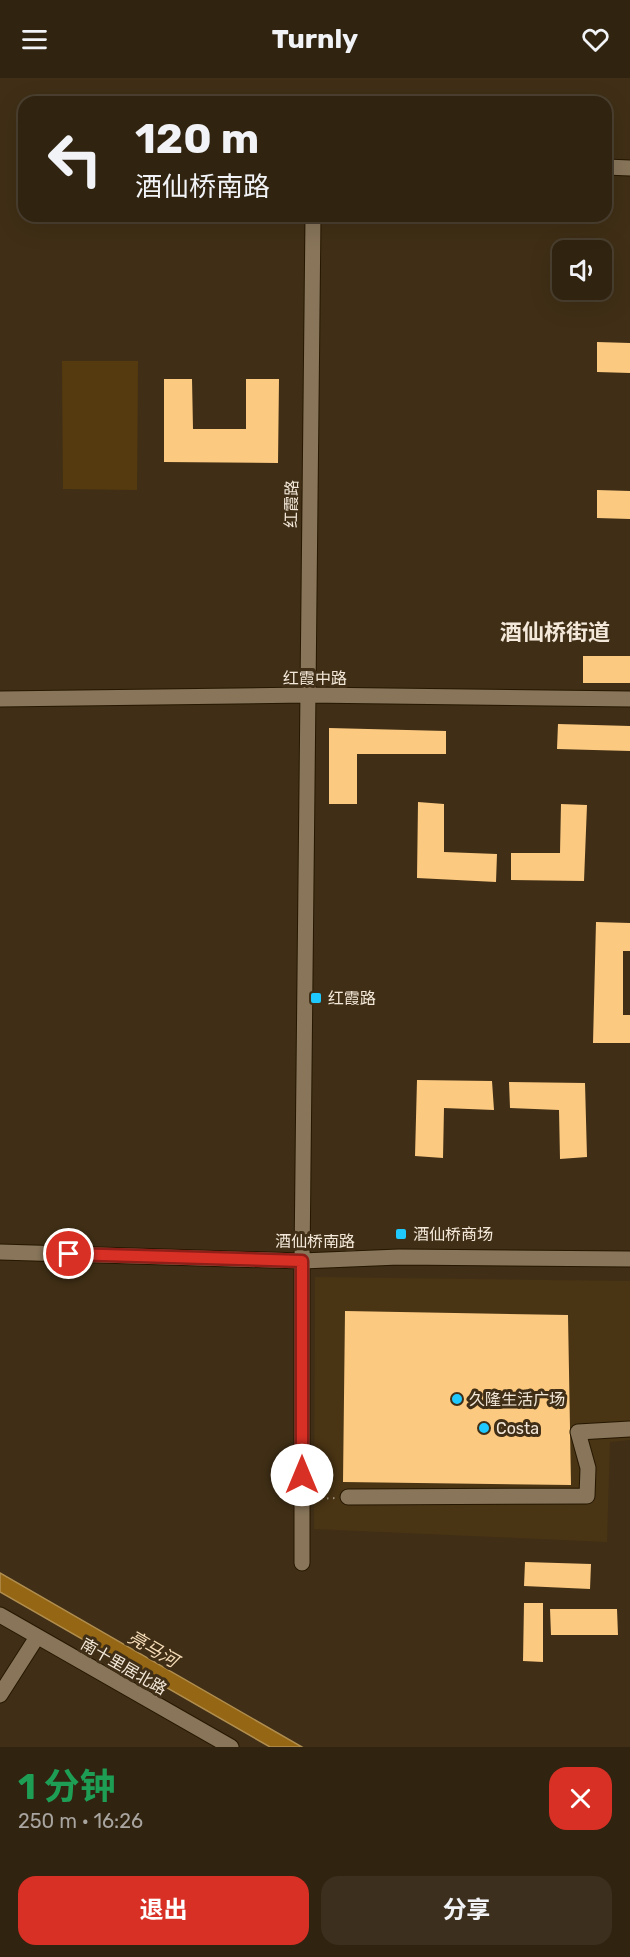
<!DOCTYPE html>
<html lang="zh">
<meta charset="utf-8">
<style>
:root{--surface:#302310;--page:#3c2f1e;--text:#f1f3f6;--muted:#a8a49f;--line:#4b4030;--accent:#d93025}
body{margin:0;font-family:Rubik,"Noto Sans SC",sans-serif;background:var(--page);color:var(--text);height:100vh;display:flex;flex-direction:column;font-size:22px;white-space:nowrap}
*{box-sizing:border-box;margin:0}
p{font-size:20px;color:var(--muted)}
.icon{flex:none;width:33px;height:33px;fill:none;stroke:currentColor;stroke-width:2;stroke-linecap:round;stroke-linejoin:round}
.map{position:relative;height:1669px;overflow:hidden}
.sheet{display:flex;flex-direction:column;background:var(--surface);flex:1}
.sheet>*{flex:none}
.banner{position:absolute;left:18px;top:18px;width:594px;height:126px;border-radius:18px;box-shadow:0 6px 24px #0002,0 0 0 2px var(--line);background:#302310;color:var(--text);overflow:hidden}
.controls{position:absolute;left:552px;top:162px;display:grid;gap:12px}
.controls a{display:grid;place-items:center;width:60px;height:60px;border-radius:12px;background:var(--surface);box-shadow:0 6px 24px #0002,0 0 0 2px var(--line);font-size:30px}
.pin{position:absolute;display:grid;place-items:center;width:51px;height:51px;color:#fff;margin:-26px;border:3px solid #fff;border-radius:50%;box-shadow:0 2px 6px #0007}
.me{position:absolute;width:66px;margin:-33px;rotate:0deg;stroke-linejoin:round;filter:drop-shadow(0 0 4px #0008)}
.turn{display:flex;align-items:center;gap:21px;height:126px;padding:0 18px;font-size:27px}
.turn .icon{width:78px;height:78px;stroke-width:2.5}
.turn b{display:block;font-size:42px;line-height:51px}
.round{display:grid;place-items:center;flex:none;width:63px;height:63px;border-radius:18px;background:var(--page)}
.overview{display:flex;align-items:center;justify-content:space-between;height:102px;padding:0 18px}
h1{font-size:36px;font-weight:700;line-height:45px;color:#1e9e55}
.button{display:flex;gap:12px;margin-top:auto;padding:12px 18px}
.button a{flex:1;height:69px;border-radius:18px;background:var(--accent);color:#fff;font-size:24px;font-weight:700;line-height:69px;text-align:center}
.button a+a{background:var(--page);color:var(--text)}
header{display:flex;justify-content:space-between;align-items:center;height:78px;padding:0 18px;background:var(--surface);font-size:27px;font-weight:700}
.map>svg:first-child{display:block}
.built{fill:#493414}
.green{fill:#543a0e}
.water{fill:#956714;stroke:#b18e4f;stroke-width:1.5}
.building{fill:#fcc980}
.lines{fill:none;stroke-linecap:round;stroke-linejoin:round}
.minor-casing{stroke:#261700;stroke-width:17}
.path{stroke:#9d907c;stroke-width:2;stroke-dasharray:1.5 4.5;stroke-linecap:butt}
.minor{stroke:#88755a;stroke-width:15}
.route-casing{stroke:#8d1f18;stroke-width:15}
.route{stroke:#d93025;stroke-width:10}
.poi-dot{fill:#1fc9fd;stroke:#402f16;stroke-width:2}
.labels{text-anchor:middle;stroke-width:6;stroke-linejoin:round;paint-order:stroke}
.street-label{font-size:16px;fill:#f3e8d9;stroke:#402f16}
.poi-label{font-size:16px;fill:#f3e8d9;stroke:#402f16;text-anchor:start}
.water-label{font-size:18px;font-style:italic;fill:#f6dcb8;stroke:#402f16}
.district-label{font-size:22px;font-weight:bold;fill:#f3e8d9;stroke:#402f16}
</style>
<header><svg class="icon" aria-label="menu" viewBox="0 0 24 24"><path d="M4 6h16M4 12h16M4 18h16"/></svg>Turnly<svg class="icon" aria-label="heart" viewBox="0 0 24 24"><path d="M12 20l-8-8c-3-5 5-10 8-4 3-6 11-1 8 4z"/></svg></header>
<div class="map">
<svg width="630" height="1669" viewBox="0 0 630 1669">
<rect width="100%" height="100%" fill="#402f16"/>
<path class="built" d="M315 1199 630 1203V1362L610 1364 607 1464 314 1451Z"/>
<path class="green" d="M62 283H138L137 412 63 411Z"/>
<path class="water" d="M0 1495 302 1669H270L0 1514Z"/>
<path class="building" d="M597 264 630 265V295L597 294Z
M164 301H192L193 351H246V301H279L278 385 164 384Z
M597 412 630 413V441L597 440Z
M583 578H630V605H583Z
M558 646 630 648V673L557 671Z
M329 650 446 653V676H357V726H329Z
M418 724 444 726V774L497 776 496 804 417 800Z
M561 726 587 727 584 803 511 802V775H560Z
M596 844 630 845V873H623V937H630V965H593Z
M417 1002 492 1003 494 1032 444 1030 443 1080 415 1078Z
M509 1004 585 1005 587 1079 560 1081 559 1032 510 1030Z
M345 1233 568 1237 571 1407 343 1404Z
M525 1484 591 1486 590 1511 524 1508Z
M524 1525H543V1584L523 1583Z
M550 1531H617L618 1557H551Z"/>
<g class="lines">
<g class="minor-casing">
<path id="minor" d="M606 89 630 90
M0 621 307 617 630 621
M0 1174 302 1183 399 1179 630 1181
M348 1419 587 1418 588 1390 578 1354 630 1351
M302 1485V1183L313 138
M0 1537 231 1669
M0 1617 37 1559"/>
</g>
<path class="path" d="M315 1421 336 1420"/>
<use href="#minor" class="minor"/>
</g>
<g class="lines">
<g class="route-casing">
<path id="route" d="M69 1176 302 1183V1397"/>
</g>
<use href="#route" class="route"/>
</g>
<g class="poi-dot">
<rect x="310" y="914" width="12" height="12" rx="3"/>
<rect x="395" y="1150" width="12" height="12" rx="3"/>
<circle cx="457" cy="1321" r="6"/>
<circle cx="484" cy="1350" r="6"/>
</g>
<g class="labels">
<g class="street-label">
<text transform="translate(291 426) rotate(-89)" y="6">红霞路</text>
<text x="315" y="606">红霞中路</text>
<text x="315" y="1169">酒仙桥南路</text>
<text transform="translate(124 1588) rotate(30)" y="6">南十里居北路</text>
</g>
<g class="poi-label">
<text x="328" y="926">红霞路</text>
<text x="413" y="1162">酒仙桥商场</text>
<text x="469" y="1327">久隆生活广场</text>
<text x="496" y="1356">Costa</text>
</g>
<g class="water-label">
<text transform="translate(153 1571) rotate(30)" y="6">亮马河</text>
</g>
<g class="district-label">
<text x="555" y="562">酒仙桥街道</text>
</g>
</g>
</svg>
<div class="controls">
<a><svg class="icon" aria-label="sound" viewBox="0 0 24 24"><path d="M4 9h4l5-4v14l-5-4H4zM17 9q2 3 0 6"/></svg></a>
</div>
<div class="pin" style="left:69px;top:1176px;background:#d93025"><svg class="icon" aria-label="arrive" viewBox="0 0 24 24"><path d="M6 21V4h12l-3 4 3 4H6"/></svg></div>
<svg class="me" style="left:302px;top:1397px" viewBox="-20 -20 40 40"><circle r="19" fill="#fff"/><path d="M0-13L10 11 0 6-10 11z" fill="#d93025"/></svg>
<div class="banner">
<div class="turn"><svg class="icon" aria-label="left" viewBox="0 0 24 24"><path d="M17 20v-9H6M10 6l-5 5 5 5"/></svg><div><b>120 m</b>酒仙桥南路</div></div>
</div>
</div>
<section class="sheet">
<div class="overview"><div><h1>1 分钟</h1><p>250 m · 16:26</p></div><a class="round" style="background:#d93025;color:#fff"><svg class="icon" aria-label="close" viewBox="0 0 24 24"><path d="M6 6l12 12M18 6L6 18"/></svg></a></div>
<div class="button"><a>退出</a><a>分享</a></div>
</section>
